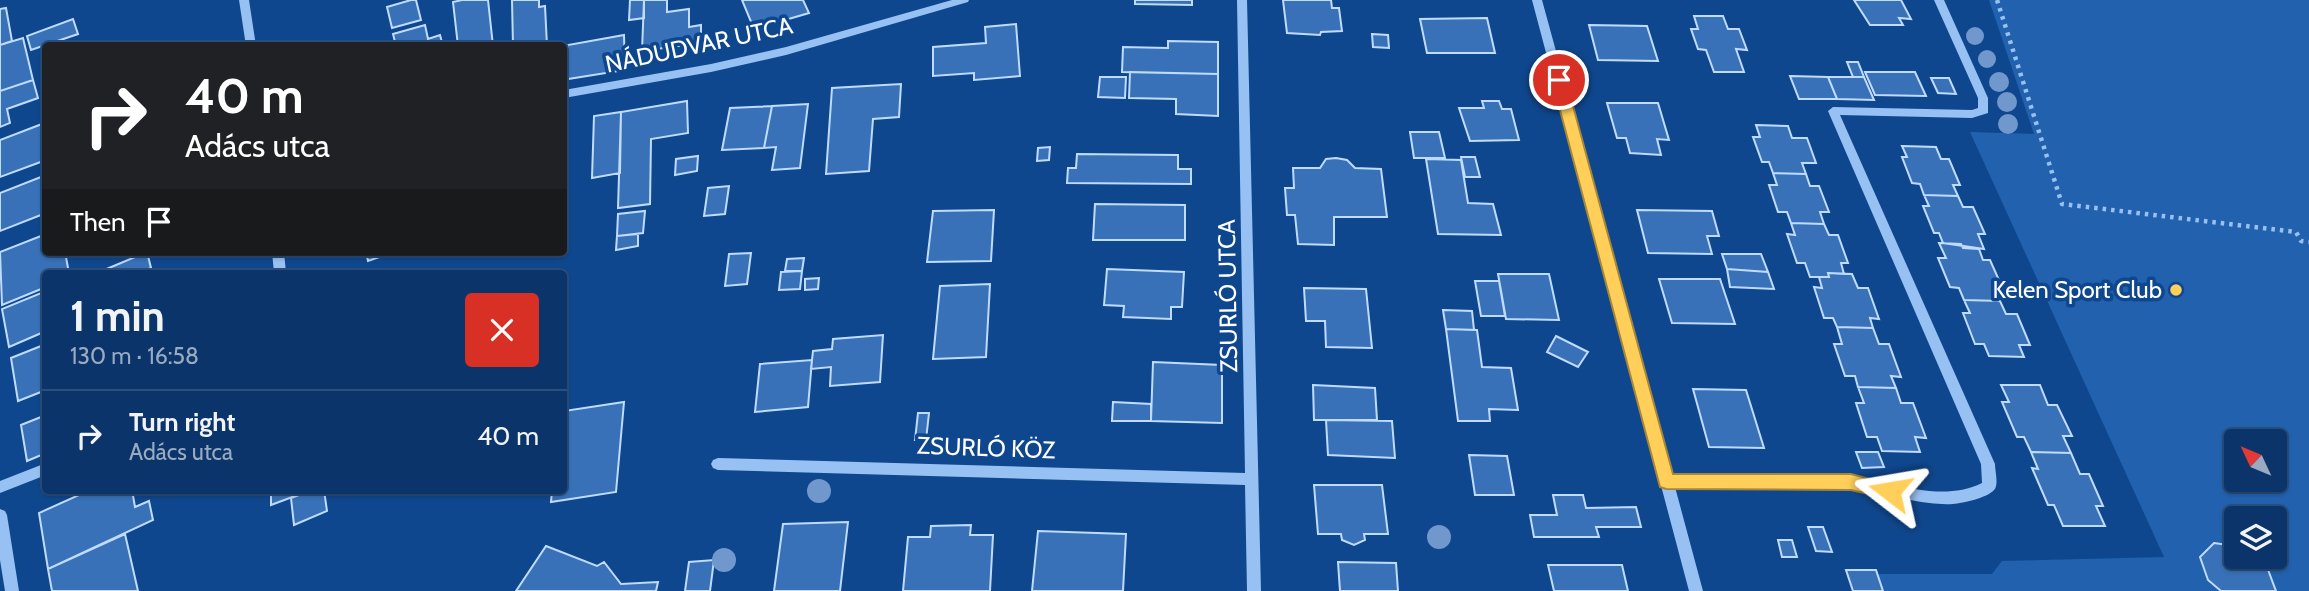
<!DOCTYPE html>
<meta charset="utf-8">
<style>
:root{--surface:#0b356a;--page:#143d70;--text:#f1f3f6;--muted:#9aabc1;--line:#2b507e}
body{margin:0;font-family:Cabin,sans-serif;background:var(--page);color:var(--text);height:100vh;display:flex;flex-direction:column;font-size:26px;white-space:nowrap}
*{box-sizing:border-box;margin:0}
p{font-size:23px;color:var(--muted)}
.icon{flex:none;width:38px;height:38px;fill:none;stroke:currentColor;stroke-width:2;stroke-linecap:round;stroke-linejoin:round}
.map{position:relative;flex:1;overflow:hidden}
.details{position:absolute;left:42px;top:270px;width:525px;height:224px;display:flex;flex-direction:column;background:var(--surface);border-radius:7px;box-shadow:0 2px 5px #0004,0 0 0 2px var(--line)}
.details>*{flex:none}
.top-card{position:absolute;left:42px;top:42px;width:525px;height:214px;border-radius:7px;box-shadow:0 2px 5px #0004,0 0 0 2px var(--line);background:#202124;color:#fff;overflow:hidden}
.needle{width:46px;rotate:314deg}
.buttons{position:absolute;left:2224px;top:429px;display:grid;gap:14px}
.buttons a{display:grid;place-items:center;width:63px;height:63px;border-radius:7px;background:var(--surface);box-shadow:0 2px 5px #0004,0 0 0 2px var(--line);font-size:35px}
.pin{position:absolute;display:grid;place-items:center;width:60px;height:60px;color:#fff;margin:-30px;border:4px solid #fff;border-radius:50%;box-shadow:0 2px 7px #0007}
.me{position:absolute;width:77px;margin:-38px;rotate:284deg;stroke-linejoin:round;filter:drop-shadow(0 0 5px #0008)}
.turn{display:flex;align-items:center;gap:24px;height:147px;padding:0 28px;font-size:32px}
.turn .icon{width:91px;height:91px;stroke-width:2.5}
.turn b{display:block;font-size:49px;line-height:60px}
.then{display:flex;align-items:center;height:66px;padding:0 28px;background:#0003;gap:14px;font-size:26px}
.round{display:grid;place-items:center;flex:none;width:74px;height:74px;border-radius:7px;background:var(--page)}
.head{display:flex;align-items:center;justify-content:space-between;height:119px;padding:0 28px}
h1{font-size:42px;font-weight:700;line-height:52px}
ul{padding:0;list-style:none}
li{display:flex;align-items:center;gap:21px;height:91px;padding:0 28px;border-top:2px solid var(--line)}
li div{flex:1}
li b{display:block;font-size:26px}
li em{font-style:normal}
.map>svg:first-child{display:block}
.green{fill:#2161ae;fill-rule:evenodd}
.building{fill:#3871b8;stroke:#bfdbfe;stroke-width:2}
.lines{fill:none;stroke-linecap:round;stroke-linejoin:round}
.path{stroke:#98c1f3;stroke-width:4.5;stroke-dasharray:3.5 5;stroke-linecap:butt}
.minor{fill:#98c1f3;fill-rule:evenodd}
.tree{fill:#7098cc}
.route{fill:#ffcf59;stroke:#a6873a;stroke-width:2}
.poi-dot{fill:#ffcf59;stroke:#0f478e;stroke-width:2.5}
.labels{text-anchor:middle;stroke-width:7;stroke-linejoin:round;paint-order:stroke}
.street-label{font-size:24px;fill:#fff;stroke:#0f478e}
.poi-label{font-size:24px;fill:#fff;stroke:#0f478e;text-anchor:end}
</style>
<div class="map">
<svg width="2309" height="591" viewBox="0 0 2309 591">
<rect width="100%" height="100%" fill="#0f478e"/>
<path class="green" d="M1989 0H2309V591H1883L1878 574H1992L2002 561 2164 557 1970 132 2034 134ZM2236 441H2275V480H2236ZM2236 518H2275V556H2236Z"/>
<path class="building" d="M411 0H416L421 20 392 28 387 7Z
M462 0H488L493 46H458L453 2Z
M512 0H539V7L545 6 547 46H513Z
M630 0H644V18L629 20Z
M644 0H667V12L689 9V27L701 25V43L642 51Z
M742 0H803L809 13 754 29Z
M1135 0H1192V5L1135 4Z
M1283 0H1331L1332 8H1339L1342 31 1321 32 1320 35 1287 33Z
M1854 0H1901L1911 19 1899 18 1903 25H1870Z
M6 8 12 41 0 45V9Z
M1694 16H1723L1728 29H1739L1747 50 1736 49 1744 72H1714L1706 50 1698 49 1691 29H1698Z
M1487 18 1495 53H1427L1420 19Z
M73 19 78 34 31 50 27 36Z
M1016 24 1020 76 974 80V73L933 76V47L986 43 985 27Z
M425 25 428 39 440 35 443 46H396L393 34Z
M1589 25 1647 26 1658 61 1598 60Z
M1372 34 1388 35 1389 48 1373 47Z
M624 35 625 70 568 79V45Z
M23 38 33 80 0 91V45Z
M1168 41 1218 42V74L1122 72 1123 47 1168 48Z
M1847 62H1858L1864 77H1853Z
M1130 72 1218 74V116L1176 114V99L1129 98Z
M1865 72H1915L1926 96 1875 95Z
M1790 76 1828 77 1837 99H1799Z
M1100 77H1126L1125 98 1098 97Z
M1828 77H1864L1874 100 1837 99Z
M1931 78H1949L1956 94 1938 93Z
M33 80 38 98 7 109 10 123 0 127V91Z
M901 84 899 117 873 119 869 171 826 174 832 88Z
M687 101 688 133 651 139 650 204 618 208 621 112Z
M1482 101H1499L1502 109H1511L1519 140 1470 141 1459 108H1484Z
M1607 103H1658L1669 140 1657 139 1661 155 1630 153 1626 138H1617Z
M808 104 800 168 772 170 776 147 764 148 772 106Z
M772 106 764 148 722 150 730 108Z
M621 112 620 173 592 178 594 116Z
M42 124 46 160 0 177V140Z
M1756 125 1788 126 1792 138H1807L1816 163H1802L1806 174 1773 173 1769 162H1762L1753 137H1760Z
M1410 132H1439L1445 158H1414Z
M1902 146 1936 147 1941 159H1949L1960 185H1953L1958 196 1924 195 1920 184 1912 183 1902 157H1907Z
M1050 147 1049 160 1037 161 1038 148Z
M1077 154 1178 155V169H1191V184L1067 183 1068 168H1076Z
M698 156 697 171 675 175 676 159Z
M1461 157H1475L1480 177H1465Z
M1336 158 1347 160 1355 168 1381 169 1387 217H1334V245L1298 244 1295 215H1287L1285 188H1294L1293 168H1320L1326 159Z
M1426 159 1461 160 1468 203 1493 204 1501 235 1438 234Z
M1773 173 1806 174 1810 186H1819L1829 212H1820L1824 224 1791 223 1787 212H1778L1769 185H1777Z
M46 175V213L0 231V193Z
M729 186 725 214 704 216 708 188Z
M1924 195 1958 196 1963 207H1973L1985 234H1978L1984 249 1943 243 1939 233H1934L1923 206H1929Z
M1095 204 1185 205V240H1093Z
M994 210 991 261 927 262 933 211Z
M1637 210 1712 211 1719 236H1707L1712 254 1648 253Z
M645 211 643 233 617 236 618 214Z
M1791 223 1824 224 1829 235H1838L1848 263H1841L1844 274 1828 273 1829 277H1810L1805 263H1797L1787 234 1795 235Z
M46 234V252H65L69 273H46V287L2 305 0 252Z
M638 234V246L616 250 617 236Z
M1939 243 1961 244 1963 248 1979 249 1983 260H1990L2003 289H1995L2000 301 1964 300 1959 288 1950 287 1938 258H1946Z
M147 252 151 268 138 273H97Z
M366 252H394L368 261Z
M751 253 747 284 725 286 729 254Z
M1722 254H1761L1768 272 1727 269Z
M804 258 802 271H785L787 259Z
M1107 269 1184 272 1182 307H1171V319L1123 317 1124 306 1104 305Z
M1727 269 1768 272 1774 289 1730 287Z
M802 271 800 289 779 290 781 272Z
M1828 273 1852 274 1858 288H1868L1879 319 1870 318 1873 328 1837 327 1833 318H1824L1814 287 1822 288 1819 277H1829Z
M1498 274H1549L1559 320 1506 319Z
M819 278 818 289 805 290V279Z
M1659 279H1720L1735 324 1672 323Z
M1475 281H1499L1505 316H1481Z
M990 284 986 357 933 359 940 286Z
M1304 288 1366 289 1372 348 1326 347 1325 321H1306Z
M41 293 46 311V331L9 347 2 309Z
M1964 300 2000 301 2006 314H2017L2030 345H2019L2024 357 1989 356 1984 344H1975L1963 313H1970Z
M1443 310 1472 311 1474 330 1446 329Z
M1837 327 1873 328 1879 344H1889L1901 377 1891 376 1896 388 1858 387 1855 376H1845L1834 344H1842Z
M1446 329 1477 330 1482 367 1511 368 1518 410 1489 409 1490 421H1458Z
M883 335 880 382 830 386 831 367 811 369 813 351 832 349 833 339Z
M1556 336 1588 352 1578 367 1547 352Z
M46 344V390L18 401 11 358Z
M812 360 808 407 755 412 760 364Z
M1153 362 1222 365V423L1151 421Z
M1313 385 1375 388 1377 420H1314Z
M2001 385H2040L2048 405H2057L2072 436H2063L2071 453 2031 452 2024 437H2017L2002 402H2009Z
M1858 387 1896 388 1901 403H1913L1926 438 1915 437 1920 452 1882 451 1877 437H1867L1856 403H1864Z
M1693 389 1746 390 1764 448 1709 447Z
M624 402 616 492 551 502 552 490H564V411Z
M1113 402 1151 404V421H1112Z
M918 413H929L926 440H915Z
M46 415V453L27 461 21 425Z
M1326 420 1392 421 1395 458 1328 455Z
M1856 452H1878L1884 467 1862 468Z
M2031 452 2071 453 2080 474H2089L2103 506H2096L2105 526H2063L2054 505H2048L2032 468 2038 469Z
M1469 455 1507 456 1514 495H1475Z
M1314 485H1382L1388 534H1364L1365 540 1354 545 1342 540 1341 534H1318Z
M90 490H132L135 507 149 501 153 520 48 569 39 513Z
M271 490H311L271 505Z
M312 490H324L327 511 294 525 291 498Z
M1553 495H1583L1586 508 1636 507 1641 527H1596L1599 537H1534L1530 515H1557Z
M848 522 840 591H774L783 524Z
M971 525 970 535H993L990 591H903L908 537H930L931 526Z
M1808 527H1823L1832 552 1816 551Z
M1038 531 1126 534 1123 591H1032Z
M125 534 138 591H52L48 569Z
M1778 540H1792L1797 557H1782Z
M2214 543 2236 546V556H2254L2267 567 2276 591H2221L2208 580 2200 557Z
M546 546 597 566 604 562 621 584 658 582 656 591H516Z
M714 560 710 591H685L689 562Z
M1338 562 1396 563 1398 591H1340Z
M1548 565H1622L1628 591H1554Z
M1846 570H1876L1883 591H1853Z"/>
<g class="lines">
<path class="path" d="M1997 0 2062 204 2296 232 2301 241 2309 242"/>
<path class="minor" d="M239 0H249L256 46H246Z
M952 0H969L968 2 786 55 711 72 564 98V90L711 64 786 47Z
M1237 0H1247L1261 591H1247L1245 485 718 470 713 468 711 464 713 460 718 458 1245 473Z
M1532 0H1542L1672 475C1727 475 1783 473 1839 475 1886 478 1937 505 1982 483L1981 464 1828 111 1833 107 1972 110 1978 108V98L1934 0H1944L1988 98V113L1972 118 1840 115 1995 464C1995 471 1999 485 1994 490 1987 498 1963 503 1953 504 1917 506 1883 491 1847 488 1790 484 1732 487 1675 487L1703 591H1689Z
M272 252H284L286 273H274Z
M46 463V475L0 493V481Z
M0 509 5 511 7 515 19 591H5L0 560Z"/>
</g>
<g class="tree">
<circle cx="1975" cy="36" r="9"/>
<circle cx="1987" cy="59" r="9"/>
<circle cx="1999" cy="82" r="10"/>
<circle cx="2007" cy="102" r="10"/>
<circle cx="2008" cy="124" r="10"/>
<circle cx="819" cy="491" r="12"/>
<circle cx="1439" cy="537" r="12"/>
<circle cx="724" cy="560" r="12"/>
</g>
<path class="route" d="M1559 75 1566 80 1673 474H1851L1896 486 1899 491 1896 497 1890 499 1851 490 1666 489 1660 487 1552 80Z"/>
<circle class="poi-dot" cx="2176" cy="290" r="7"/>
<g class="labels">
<g class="street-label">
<text transform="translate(699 45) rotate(-12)" y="8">NÁDUDVAR UTCA</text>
<text transform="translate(1228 296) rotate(-91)" y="8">ZSURLÓ UTCA</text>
<text transform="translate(986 448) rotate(2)" y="8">ZSURLÓ KÖZ</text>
</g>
<g class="poi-label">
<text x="2162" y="298">Kelen Sport Club</text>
</g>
</g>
</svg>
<div class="buttons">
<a><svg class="needle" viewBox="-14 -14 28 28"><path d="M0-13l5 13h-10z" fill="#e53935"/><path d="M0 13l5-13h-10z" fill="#9aabc1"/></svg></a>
<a><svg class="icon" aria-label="layers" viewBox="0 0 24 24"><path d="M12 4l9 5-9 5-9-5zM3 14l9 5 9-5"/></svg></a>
</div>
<div class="pin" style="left:1559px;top:80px;background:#d93025"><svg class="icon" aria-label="arrive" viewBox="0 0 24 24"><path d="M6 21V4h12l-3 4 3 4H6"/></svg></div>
<svg class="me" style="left:1890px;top:491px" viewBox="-20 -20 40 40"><path d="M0-17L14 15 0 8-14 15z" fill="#ffcf59" stroke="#fff" stroke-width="4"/></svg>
<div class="top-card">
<div class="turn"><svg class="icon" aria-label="right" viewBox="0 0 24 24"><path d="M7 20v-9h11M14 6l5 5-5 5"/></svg><div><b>40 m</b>Adács utca</div></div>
<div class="then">Then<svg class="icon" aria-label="arrive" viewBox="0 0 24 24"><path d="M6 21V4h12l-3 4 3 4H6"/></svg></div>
</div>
<section class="details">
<div class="head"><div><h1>1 min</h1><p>130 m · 16:58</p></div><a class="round" style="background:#d93025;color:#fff"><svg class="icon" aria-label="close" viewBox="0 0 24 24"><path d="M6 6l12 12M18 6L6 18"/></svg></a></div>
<ul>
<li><svg class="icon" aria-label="right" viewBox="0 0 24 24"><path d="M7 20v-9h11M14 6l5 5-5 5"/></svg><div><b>Turn right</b><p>Adács utca</p></div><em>40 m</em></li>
</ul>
</section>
</div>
